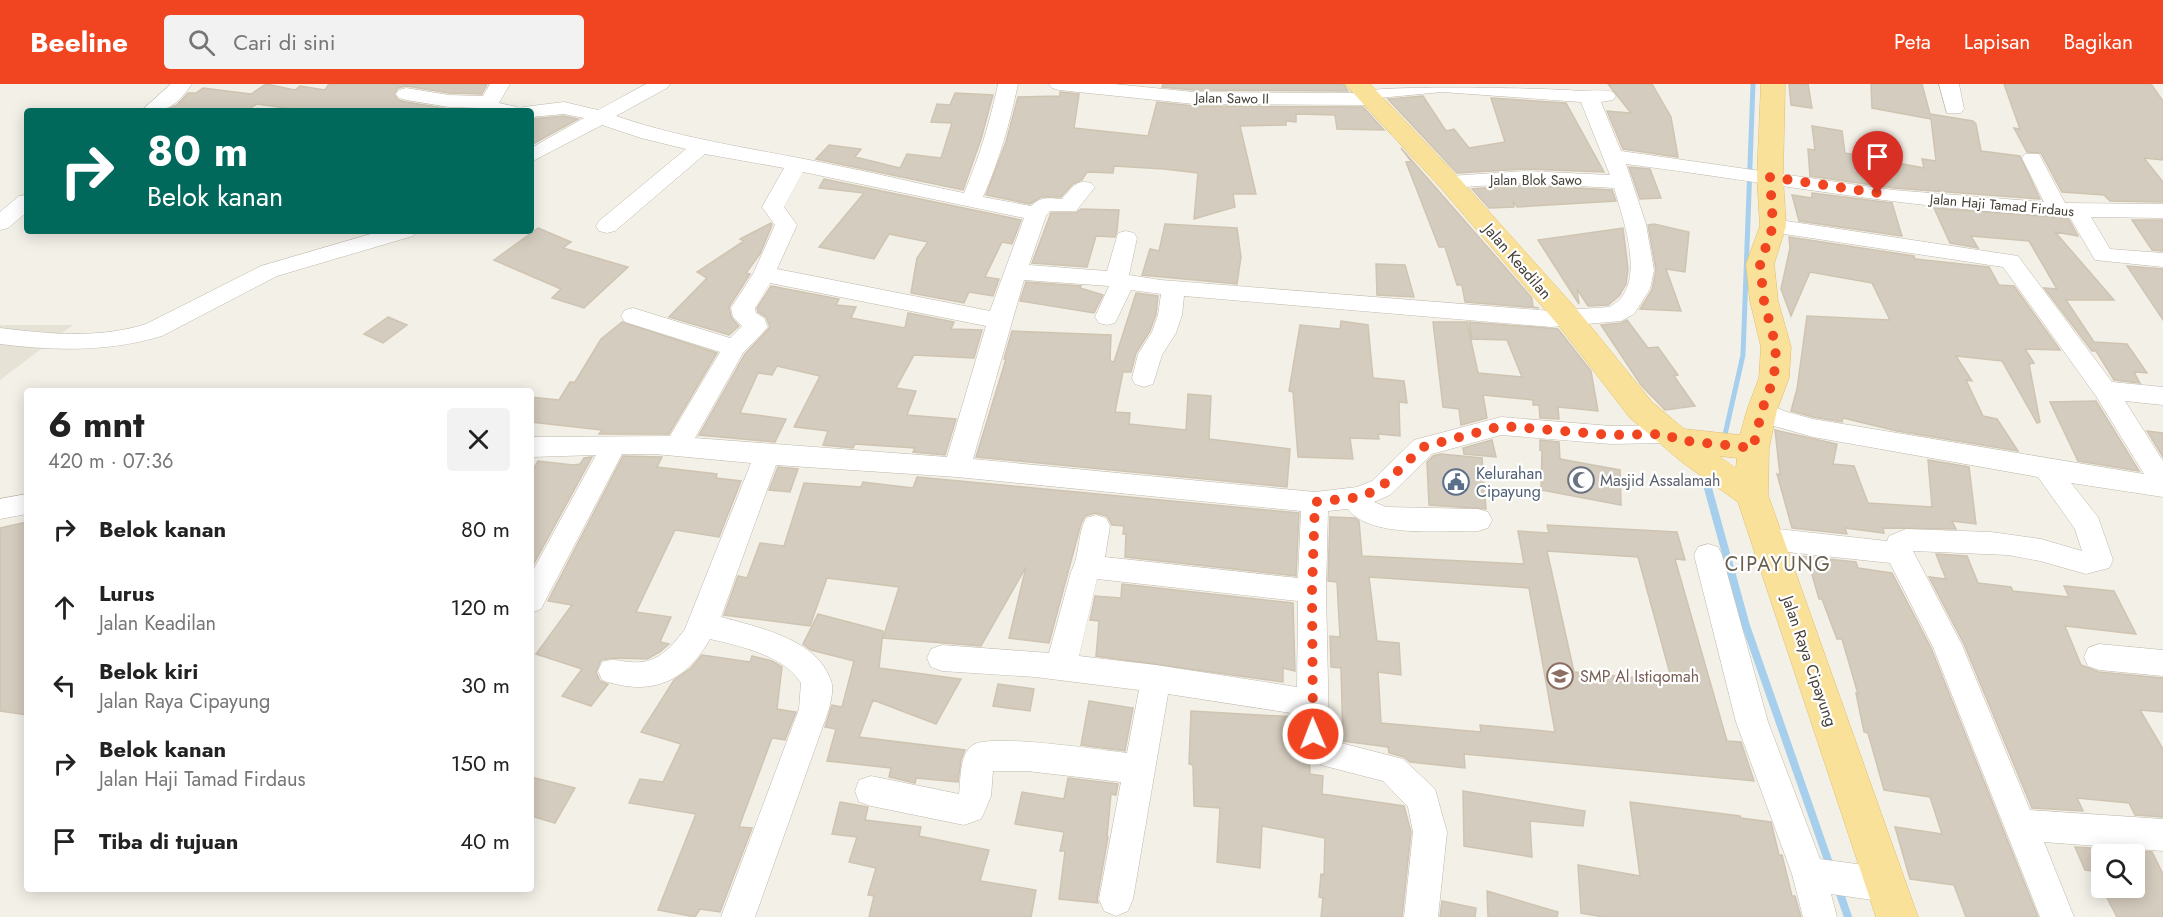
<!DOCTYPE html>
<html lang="id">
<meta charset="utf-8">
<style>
:root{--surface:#fff;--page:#f2f2f2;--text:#222;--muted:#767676;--accent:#f14521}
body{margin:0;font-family:Jost,sans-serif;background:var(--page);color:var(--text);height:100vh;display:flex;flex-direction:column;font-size:22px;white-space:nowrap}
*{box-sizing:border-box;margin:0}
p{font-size:20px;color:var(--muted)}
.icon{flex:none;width:33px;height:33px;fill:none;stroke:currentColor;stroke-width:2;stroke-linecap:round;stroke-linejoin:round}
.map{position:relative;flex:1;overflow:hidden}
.panel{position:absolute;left:24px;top:304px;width:510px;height:504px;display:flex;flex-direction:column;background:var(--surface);border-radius:6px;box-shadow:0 3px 15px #0003}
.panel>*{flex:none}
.top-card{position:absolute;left:24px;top:24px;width:510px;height:126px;border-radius:6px;box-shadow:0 3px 15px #0003;background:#00695c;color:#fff;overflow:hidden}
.fabs{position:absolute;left:2091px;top:760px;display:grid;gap:12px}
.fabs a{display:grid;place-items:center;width:54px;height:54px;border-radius:6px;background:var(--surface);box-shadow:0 3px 15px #0003;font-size:30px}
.pin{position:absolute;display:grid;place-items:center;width:51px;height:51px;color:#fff;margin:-62px -26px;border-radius:50% 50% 50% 0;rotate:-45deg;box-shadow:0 0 6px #0007}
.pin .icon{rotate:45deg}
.me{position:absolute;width:66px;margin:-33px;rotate:359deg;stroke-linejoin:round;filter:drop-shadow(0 0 4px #0008)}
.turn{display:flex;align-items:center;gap:21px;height:126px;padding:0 24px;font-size:27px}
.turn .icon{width:78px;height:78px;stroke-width:2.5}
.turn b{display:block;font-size:42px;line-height:51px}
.round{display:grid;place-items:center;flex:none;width:63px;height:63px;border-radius:6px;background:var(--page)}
.summary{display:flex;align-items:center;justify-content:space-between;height:102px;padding:0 24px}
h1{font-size:36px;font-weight:700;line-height:45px}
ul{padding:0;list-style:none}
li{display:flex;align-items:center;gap:18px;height:78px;padding:0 24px}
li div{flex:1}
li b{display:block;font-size:22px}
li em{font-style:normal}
header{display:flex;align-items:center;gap:36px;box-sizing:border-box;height:84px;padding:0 30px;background:var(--accent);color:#fff}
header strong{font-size:28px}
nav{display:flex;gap:33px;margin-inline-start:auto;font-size:21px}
.search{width:420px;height:54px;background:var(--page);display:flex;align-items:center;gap:15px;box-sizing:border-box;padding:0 21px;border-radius:6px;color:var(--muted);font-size:22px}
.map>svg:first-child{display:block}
.residential{fill:#e7e2d6}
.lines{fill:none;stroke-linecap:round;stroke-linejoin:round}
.stream-far1{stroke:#a6cfed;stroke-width:5}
.stream{stroke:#a6cfed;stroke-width:8}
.building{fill:#d4ccbe;stroke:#cfc4b1;stroke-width:1.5;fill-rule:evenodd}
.minor-casing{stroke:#beb8ab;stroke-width:1}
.major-casing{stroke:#dfbe6a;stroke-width:1}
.minor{fill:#fff;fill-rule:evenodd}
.major{fill:#fae19a;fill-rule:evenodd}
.route{stroke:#f14521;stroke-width:10;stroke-dasharray:0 18}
.labels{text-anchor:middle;stroke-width:4.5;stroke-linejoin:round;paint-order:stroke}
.far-street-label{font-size:14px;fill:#464037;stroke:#fff}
.street-label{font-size:16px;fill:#464037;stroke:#fff}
.service-label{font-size:16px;fill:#4e5e75;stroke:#fff;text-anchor:start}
.worship-label{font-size:16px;fill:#5b616d;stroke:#fff;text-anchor:start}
.education-label{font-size:16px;fill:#785e54;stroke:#fff;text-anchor:start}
.quarter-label{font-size:20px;letter-spacing:1.5px;fill:#685f4e;stroke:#fff}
</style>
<header>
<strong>Beeline</strong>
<div class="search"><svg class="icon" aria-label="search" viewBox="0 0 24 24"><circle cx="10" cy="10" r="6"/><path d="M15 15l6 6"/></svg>Cari di sini</div>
<nav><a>Peta</a><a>Lapisan</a><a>Bagikan</a></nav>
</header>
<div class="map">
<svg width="2163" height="833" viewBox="0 0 2163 833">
<rect width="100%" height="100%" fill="#f3f0e8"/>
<path class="residential" d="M0 241H73L0 296Z"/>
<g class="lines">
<path class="stream-far1" d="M1724 355 1743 271 1753 0"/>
<path class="stream" d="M1724 356 1725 353
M1711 389 1706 397 1746 542 1830 782
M1838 804 1848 833"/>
</g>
<path class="building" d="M266 0 295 6 300 2 325 6 329 0H487L482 10 449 9 406 2 398 4 394 10 398 16 406 18 449 25 480 27H306L257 20 245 27H164L177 21 188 9H196L203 4 251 10Z
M1163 0H1343L1348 7 1194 6 1162 3Z
M1608 0H1652L1671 33 1678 73 1623 65 1607 27 1631 29Z
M1789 0H1808L1812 24 1791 21Z
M1871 0H1922L1930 30 1973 37 1976 40 1981 67 2020 72 2040 115 1894 104 1810 92 1808 65 1815 66 1812 42 1842 47 1845 69 1924 84 1922 75 1936 77 1931 35 1872 24Z
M2004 0H2151L2163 17V76L2144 74 2163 98V118L2110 117 2104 111 2062 108 2041 69 2027 68 2014 44 2020 45Z
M1060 8 1079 10 1074 44 1148 52 1157 18 1194 22 1363 23 1384 46 1337 45 1335 31 1296 30V38L1286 37V41L1240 42 1256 110H1233L1235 123 1194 135 1198 89 1164 85 1114 82 1113 89 1087 88 1082 96 1073 100 1061 113H1041L1030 120 986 111 1006 58 1018 13 1060 12Z
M955 9 993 11 981 55 963 106 816 75 829 61 861 65 855 73 900 84 907 70 941 74 952 39 931 38 937 20 950 21Z
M1423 12 1446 47 1454 45 1469 64 1505 58 1491 14 1566 19 1604 88 1525 85 1457 89 1388 15Z
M564 32 578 35 531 61V35Z
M1401 64 1532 214 1533 223 1539 224 1465 218 1462 201H1457L1445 163H1439L1406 78 1411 77Z
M1629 83 1650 85 1661 114 1640 115Z
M824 95 1021 136 1012 160 1002 158 985 193 999 195 993 212 969 208 964 219 911 209 917 174 928 158 889 150 874 175 819 163 864 109 819 104Z
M1525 101 1612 106 1616 117 1517 123 1513 117 1514 123 1489 124 1472 105Z
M1812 109 1892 119 1902 152 1799 137 1792 111 1812 114Z
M1934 124 2068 134 2078 152 2055 148 2114 216H2066L2094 258 2127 260 2147 289 2134 288 2140 299 2114 296 2096 267H2092L2044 204 2057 205 2029 157 1971 152 1978 164 1950 159Z
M1081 125 1119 126 1117 147 1115 153 1096 152 1087 183 1032 179 1051 129H1076Z
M2132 136H2163V167L2152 166Z
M771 139 772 141 760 170 746 189 750 190 729 223 731 233 739 242 729 251 669 233 707 194 697 188 744 157 740 155Z
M1165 140 1237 144 1241 173 1237 200 1142 191 1150 165 1159 167Z
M1654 140 1689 148 1685 188 1666 185 1681 227 1640 225 1652 206 1656 186 1648 141Z
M538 144 571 158 563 164 628 183 584 224 552 214 561 205 494 176Z
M1623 144 1628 185 1626 200 1619 212 1608 221 1588 222 1577 205 1579 220 1538 156Z
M1789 153 1914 172 1915 175 1989 183 1999 201 2014 202 2060 266 2025 265 2034 279 2029 280 2040 338 2037 339 2002 277 1956 272 1972 297 1966 296 1983 332 1997 335 2018 367 1897 347 1843 334 1842 338 1813 333 1791 327 1797 305 1807 232 1890 236 1872 199 1810 188 1791 232 1781 205 1790 164Z
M1376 180 1405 181 1414 213 1377 211Z
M2127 182 2163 185V236Z
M1026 198 1081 202 1080 204 1103 211 1094 229 1020 217Z
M771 202 839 215 836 221 856 223 851 234 905 244 908 229 954 238 951 245 982 246 974 274 914 271 896 304 916 307 907 331 956 335 945 371 913 368 915 364 855 360 853 364 823 361 828 347 794 343 820 292 777 282 772 291 758 289 740 329 786 335 775 358 699 351 745 270 770 243 766 233 758 228 757 224Z
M1136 209 1158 212 1156 230 1150 247 1136 269 1131 288H1123L1115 328 1130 329 1129 340 1186 346 1188 310 1211 312 1209 355 1290 365 1287 403 976 373 1006 275H1004L1012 247 1111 251 1110 277 1114 278Z
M388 233 407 241 383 259 364 250Z
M1627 236 1648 264 1658 263 1678 291 1674 292 1695 322 1665 326 1641 301 1601 241 1621 239Z
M1341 237 1368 241 1373 294 1404 297 1407 319 1399 318 1400 352 1378 350 1379 355 1350 354 1353 375 1298 373 1293 308 1289 307 1300 241 1340 245Z
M622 238 717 269 669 350H599L602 346 531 338V313L559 316 570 298H575L601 255Z
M1433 238H1467L1478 289 1522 293 1507 256 1472 255 1469 238 1558 245 1591 287 1598 327 1558 323 1559 335 1540 334 1539 321H1533V316L1483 311 1487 334 1461 341 1459 325 1443 323Z
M2096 317 2139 387 2078 377 2050 318Z
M1775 346 1837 360 1833 380 1854 382 1868 419 1932 423 1928 376 1969 383 1976 440 1952 437 1956 445 1883 444 1884 449 1845 444 1847 450 1792 444 1777 390 1780 391Z
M2147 347 2163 349V373Z
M1492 356 1496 373 1464 370 1463 364Z
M1540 356 1559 358 1560 375 1620 386 1621 421 1541 406 1542 367 1540 366Z
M1441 370 1482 374 1486 425 1429 421 1427 378 1433 372Z
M623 372 662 373 657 383 717 390 716 394 741 397 719 453 675 446 636 528 671 533 660 558 669 560 660 568 647 575 613 574 601 576 596 588 600 597 608 600 591 622 562 612 582 585 536 570 572 521 548 517Z
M592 373 531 485V389L538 377 573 381 580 380 584 374Z
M778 383 798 385 790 408 769 406Z
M917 393 1299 429 1296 492 1125 473 1126 450H1123L1124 442 1112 441 1107 432 1095 429 1085 432 1081 440 1049 559 1009 554 1026 483 981 562 883 554 899 503 827 494 810 542 724 531 738 492 747 494 760 459 784 462 804 399 861 403 863 398 913 404Z
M1330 433 1355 434 1359 437 1362 472 1524 480 1518 447 1549 449 1547 441 1677 448 1685 476 1675 475 1727 657 1741 658 1754 697 1464 670 1465 684 1410 678 1404 673 1389 669 1388 663 1343 657 1341 584 1331 583 1330 552 1340 553 1337 498 1328 497ZM1547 467 1638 473 1672 597 1574 588ZM1369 493 1529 504 1555 648 1480 641 1481 648 1381 639 1378 588 1401 591 1399 559 1377 557Z
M27 438V631L0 627V444Z
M1936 470 1967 472 1978 499 2011 503 2013 507 2069 513 2064 502 2114 507 2136 550 2065 542 2081 581 2099 588 2163 594V628L2140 626 2163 665V733L2135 731 2129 719 2077 714 2083 727 2032 724 1964 560 1929 493 1946 495Z
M1800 472 1856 478 1858 484 1892 489 1931 564 2038 833H1966L1954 801 1910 795 1895 743 1942 750 1930 713 1884 706 1868 649 1864 648 1856 609 1858 610 1842 555H1837L1822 515H1819L1809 480 1802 479Z
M1122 500 1293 519 1295 587 1283 584V598L1096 572 1099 537 1090 536 1095 512 1121 514Z
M818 530 883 547 879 584 961 595 936 640 873 616 859 653 965 666 961 676 958 698 916 694 915 699 889 693 891 684 827 677 836 645 825 643 832 621 842 623 854 577 811 566 803 560Z
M702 571 750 578 752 572 772 577 782 583 777 625 796 628 785 656 772 654 739 743 752 744 720 828 700 825 695 833 658 826 696 730 629 719 640 695 663 698 681 660 641 648 674 596 691 584Z
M998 600 1034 605 1030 627 993 622Z
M1089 617 1133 624 1125 667 1081 661Z
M1191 627 1295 633V651L1309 671 1310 690 1323 692 1322 710 1404 722 1411 748 1402 833H1321L1323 814 1319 813 1321 790 1324 791 1325 754 1262 742 1260 784 1217 778 1220 724 1194 722 1193 681 1189 680Z
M531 693 575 704 555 739 531 732Z
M1068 694 1118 700 1116 711 1111 710 1107 753H1108L1097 815 1098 819 1059 815 1065 767H1060L1064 748 1015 740 1022 708 1064 715Z
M1463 707 1585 727 1583 742 1530 737 1532 773 1464 762Z
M840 718 868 723 865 736 921 743 919 752 989 766 980 797 1036 806 1031 833H869L874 812 868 811 876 784 849 778 857 753 832 750Z
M1630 718 1740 732 1741 734 1771 738 1779 771H1782L1792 812H1795L1801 833H1603L1581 829 1578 781 1640 792Z
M2075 763 2152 768 2163 790V833H2117L2102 804H2134V771H2102V803L2093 787 2085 786Z
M1487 807 1558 828 1557 833H1488Z
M1442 817 1476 824 1475 833H1440Z"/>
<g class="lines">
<g class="minor-casing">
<path id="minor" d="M171 0H192C175 23 169 27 141 27Z
M490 0H510L499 19 517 23 520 27H483L481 24 449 23 406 16 399 14 396 10 399 6 406 4 449 11 483 12Z
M646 0H670L667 4 616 32C689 57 764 66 839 82 881 90 922 101 964 109 979 74 990 38 998 0H1018C1010 39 999 77 983 113L1031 122C1041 112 1049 114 1062 115 1072 104 1076 95 1091 99L1095 103 1076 127H1050L1046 132 1029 181 1107 187 1118 149 1126 147 1134 149 1137 154 1129 191 1161 196 1551 227 1609 223C1649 205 1623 135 1614 104L1525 99 1449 104 1442 102 1439 98 1442 94 1449 92 1525 87 1610 91 1581 18 1442 8 1379 14 1377 19 1370 21 1194 20 1059 6 1052 4 1049 0H1114L1194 8 1356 9C1373 0 1548 4 1581 7 1591 7 1602 5 1613 8L1616 12 1613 16 1601 18 1621 67 1893 106 2044 118 2022 74 2025 70H2039L2065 119 2163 120V134L2091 133 2110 165 2163 169V183L2095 176 2069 132C1920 127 1774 99 1626 80L1646 140 1654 186 1650 205 1634 230 1621 237 1551 243 1184 212 1182 231 1176 249 1162 271 1153 300 1144 303 1135 300 1132 294 1138 270 1152 248 1158 231 1161 210 1131 206 1115 239 1107 241 1099 239 1095 233 1109 202 1024 196 973 375 1315 408 1357 403 1372 397 1414 356 1501 333 1611 342 1667 341 1676 343 1680 350 1676 357 1667 359 1611 360 1501 351 1432 370 1390 411 1374 418 1386 423 1478 425 1488 428 1492 436 1488 444 1478 447C1443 446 1370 455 1348 425L1328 427 1326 507 1329 645 1341 659 1403 675 1435 705 1447 748 1438 833H1404L1413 748 1408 723 1383 697 1321 681 1302 660 1297 650V630L1168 610 1133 815 1128 827 1116 832 1104 827 1099 815 1121 698 1027 687H993L991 712 984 729 981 735 964 741 871 722 859 718 855 707 859 696 871 692 959 710C961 695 959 670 973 661 991 649 1100 666 1127 669L1139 606 1035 593 942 587 931 583 927 574 931 565 942 561 1049 569 1071 488C1080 471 1077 451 1086 434L1096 431 1106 434 1110 442 1105 473 1298 494 1301 427 957 393 776 381 721 533C757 543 818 555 831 597 834 605 831 616 829 625L755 833H721L799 625 801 599C784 571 739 562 710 555 685 599 650 613 602 596L598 587 602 578C614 574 619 577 630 578 656 581 670 565 685 545L751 379 655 370H622L541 525 531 529V490L596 371 531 373V353L670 352 720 268 625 238 621 232 625 226 633 224 730 254 742 242 733 233 731 224 753 190 775 141 762 123 784 84 705 70 615 147 607 149 599 147 596 142 599 137 686 65 641 54 602 41 531 78V64L584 34 564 30 531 33V27H520L523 23 564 18 598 26ZM803 88 1024 134 990 227 777 185 797 141 784 123ZM770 199 986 242 947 373 695 354 743 269 768 243 764 234 756 229 755 224ZM1097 495 1298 517 1297 603 1156 581 1079 572Z
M1939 0H1959L1964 25 1961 29H1947Z
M27 111V128L8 144 0 146V128L19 112Z
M1773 135 2018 172 2112 298 2163 303V321L2125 317 2163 377V413L2071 399 2098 433 2113 476 2109 484 2086 490 2040 477 2008 471 1913 467 1962 561 2030 726 2163 735V767L2044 758 2074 833H2040L1933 563 1890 479 1768 466 1758 463 1754 455 1758 447 1768 444 1887 457 1889 452 1906 445 1991 448 2041 455 2082 467 2075 445 2038 393 1813 353 1767 340 1753 332 1749 326 1753 320 1762 317 1784 327 1813 335 2144 390 2096 312 2003 183 1765 147 1762 142 1765 137Z
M381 147H416L413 152 277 192 162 252C108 268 56 267 0 260V244C49 250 98 255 146 240L261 182Z
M27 410V430L0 435V415Z
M1708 460 1718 463 1722 471 1768 638 1820 775 1886 784 1898 789 1903 801 1898 813 1886 818 1831 810 1837 833H1803L1792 790 1736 638 1694 471 1698 463Z
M2099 560 2163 566V592L2099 586 2088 582 2084 573 2088 564Z"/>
</g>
<g class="major-casing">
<path id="major" d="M1345 0H1370L1458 93 1579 228 1652 318 1684 345 1740 351 1747 326 1759 294 1761 263 1750 217 1746 180 1760 142 1757 93 1761 0H1785L1783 93 1786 142 1774 180 1778 217 1791 263 1789 294 1777 326 1769 364 1768 411 1918 833H1876L1738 418 1683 379 1630 334 1559 242 1440 103ZM1719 372 1737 374 1736 384Z"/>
</g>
<use href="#minor" class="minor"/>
<use href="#major" class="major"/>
</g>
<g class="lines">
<path class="route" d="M1313 650 1312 507 1315 418 1361 413 1380 404 1423 363 1501 342 1611 351 1667 350 1677 356 1753 364 1762 326 1774 294 1776 263 1764 217 1760 180 1773 142 1770 93 1878 109"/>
</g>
<defs>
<g id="mosque-ring" transform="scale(1.35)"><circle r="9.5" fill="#fff" stroke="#6b7280" stroke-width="1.5"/><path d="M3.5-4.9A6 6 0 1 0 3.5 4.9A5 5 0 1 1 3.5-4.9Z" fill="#6b7280"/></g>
<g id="civic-ring" transform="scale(1.35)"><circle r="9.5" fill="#fff" stroke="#5c6f8a" stroke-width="1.5"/><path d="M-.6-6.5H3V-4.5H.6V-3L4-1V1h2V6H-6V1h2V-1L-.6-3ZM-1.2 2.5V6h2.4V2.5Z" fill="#5c6f8a"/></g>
<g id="school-ring" transform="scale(1.35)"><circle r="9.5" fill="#fff" stroke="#8d6e63" stroke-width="1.5"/><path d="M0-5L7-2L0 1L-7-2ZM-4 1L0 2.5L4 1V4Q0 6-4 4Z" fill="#8d6e63"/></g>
</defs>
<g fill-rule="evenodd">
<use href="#mosque-ring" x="1581" y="396"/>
<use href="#civic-ring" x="1456" y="398"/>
<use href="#school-ring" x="1560" y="592"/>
</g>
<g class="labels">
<g class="far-street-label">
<text transform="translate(1232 14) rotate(1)" y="5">Jalan Sawo II</text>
<text x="1536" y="101">Jalan Blok Sawo</text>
<text transform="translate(2002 121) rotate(5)" y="5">Jalan Haji Tamad Firdaus</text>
</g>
<g class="street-label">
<text transform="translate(1518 177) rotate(49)" y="6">Jalan Keadilan</text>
<text transform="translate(1810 577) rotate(71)" y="6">Jalan Raya Cipayung</text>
</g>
<g class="service-label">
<text x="1476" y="395">Kelurahan<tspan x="1476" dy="18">Cipayung</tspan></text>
</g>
<g class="worship-label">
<text x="1600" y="402">Masjid Assalamah</text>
</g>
<g class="education-label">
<text x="1580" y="598">SMP Al Istiqomah</text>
</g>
<g class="quarter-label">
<text x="1778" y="487">CIPAYUNG</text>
</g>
</g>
</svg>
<div class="fabs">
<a><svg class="icon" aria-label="search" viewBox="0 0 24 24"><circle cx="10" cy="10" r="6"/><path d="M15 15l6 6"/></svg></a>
</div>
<div class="pin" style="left:1878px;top:109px;background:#d93025"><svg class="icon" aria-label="arrive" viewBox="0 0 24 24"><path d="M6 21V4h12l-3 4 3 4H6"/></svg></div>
<svg class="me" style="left:1313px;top:650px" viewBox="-20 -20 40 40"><circle r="17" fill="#f14521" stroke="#fff" stroke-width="3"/><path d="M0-11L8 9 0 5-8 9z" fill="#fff"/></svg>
<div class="top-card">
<div class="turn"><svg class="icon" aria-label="right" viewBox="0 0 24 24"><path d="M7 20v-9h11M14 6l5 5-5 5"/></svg><div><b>80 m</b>Belok kanan</div></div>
</div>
<section class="panel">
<div class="summary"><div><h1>6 mnt</h1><p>420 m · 07:36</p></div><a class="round"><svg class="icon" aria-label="close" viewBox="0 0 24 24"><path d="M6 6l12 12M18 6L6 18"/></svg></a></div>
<ul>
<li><svg class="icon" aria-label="right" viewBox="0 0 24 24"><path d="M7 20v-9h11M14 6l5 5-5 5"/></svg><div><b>Belok kanan</b></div><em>80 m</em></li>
<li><svg class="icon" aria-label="ahead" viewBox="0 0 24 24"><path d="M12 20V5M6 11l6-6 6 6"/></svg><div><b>Lurus</b><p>Jalan Keadilan</p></div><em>120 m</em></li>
<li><svg class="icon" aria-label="left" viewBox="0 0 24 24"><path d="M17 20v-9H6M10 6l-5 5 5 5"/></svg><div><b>Belok kiri</b><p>Jalan Raya Cipayung</p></div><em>30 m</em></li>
<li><svg class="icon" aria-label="right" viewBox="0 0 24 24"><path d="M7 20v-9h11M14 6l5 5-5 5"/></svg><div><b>Belok kanan</b><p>Jalan Haji Tamad Firdaus</p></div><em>150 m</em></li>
<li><svg class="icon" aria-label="arrive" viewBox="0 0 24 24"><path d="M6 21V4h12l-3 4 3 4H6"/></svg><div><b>Tiba di tujuan</b></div><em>40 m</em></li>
</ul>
</section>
</div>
